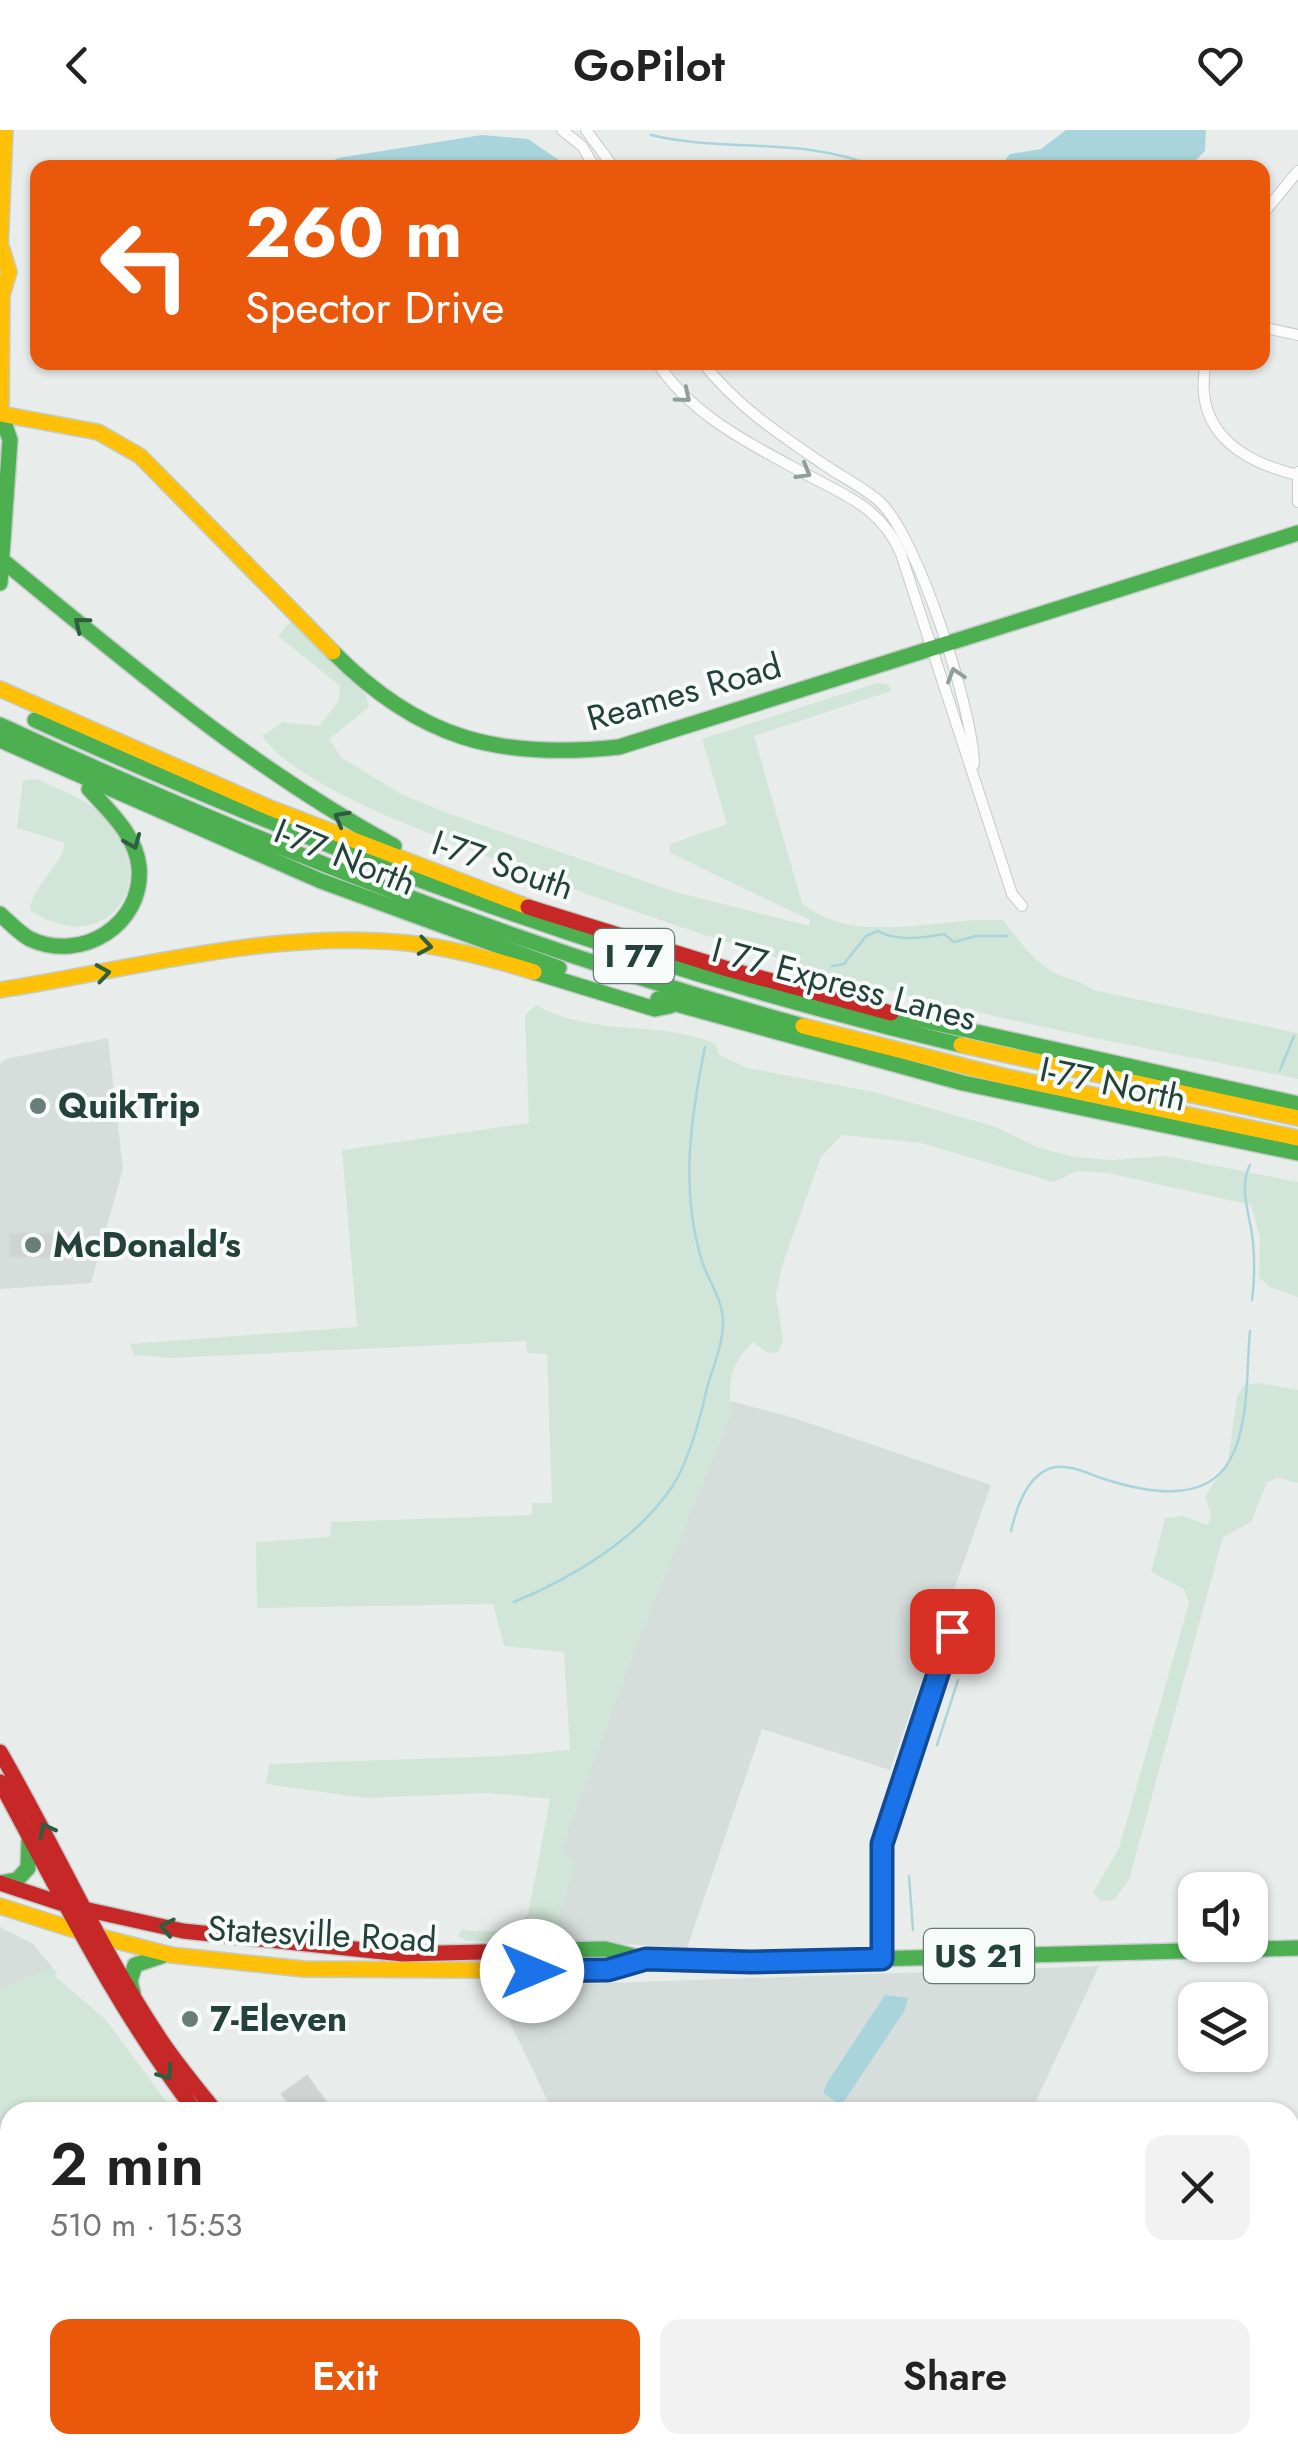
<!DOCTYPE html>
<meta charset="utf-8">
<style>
:root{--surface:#fff;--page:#f2f2f2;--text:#222;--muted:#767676;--accent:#ea580c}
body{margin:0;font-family:Jost,sans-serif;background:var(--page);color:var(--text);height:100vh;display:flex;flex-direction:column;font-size:38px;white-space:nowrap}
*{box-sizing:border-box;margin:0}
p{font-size:32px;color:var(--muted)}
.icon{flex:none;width:55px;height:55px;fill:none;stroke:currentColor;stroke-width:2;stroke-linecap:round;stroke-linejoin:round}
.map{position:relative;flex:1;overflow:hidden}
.panel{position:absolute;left:0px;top:1972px;width:1300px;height:352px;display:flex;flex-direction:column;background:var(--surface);border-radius:30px 30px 0 0;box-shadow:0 2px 8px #0004}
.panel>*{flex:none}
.banner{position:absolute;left:30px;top:30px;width:1240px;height:210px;border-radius:20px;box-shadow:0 2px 8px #0004;background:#ea580c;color:#fff;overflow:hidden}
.tools{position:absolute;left:1178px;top:1742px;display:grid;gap:20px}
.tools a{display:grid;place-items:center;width:90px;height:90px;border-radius:20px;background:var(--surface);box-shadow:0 2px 8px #0004;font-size:50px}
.pin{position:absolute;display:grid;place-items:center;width:85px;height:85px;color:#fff;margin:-42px;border-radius:20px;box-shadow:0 5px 15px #0006}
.me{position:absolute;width:110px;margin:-55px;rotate:90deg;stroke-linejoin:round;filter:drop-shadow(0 0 8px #0008)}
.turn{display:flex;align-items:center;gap:35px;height:210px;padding:0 50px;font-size:45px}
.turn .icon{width:130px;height:130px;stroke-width:2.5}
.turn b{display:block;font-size:70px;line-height:85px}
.round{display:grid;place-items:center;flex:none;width:105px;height:105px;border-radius:20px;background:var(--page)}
.overview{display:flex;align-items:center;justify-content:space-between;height:170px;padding:0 50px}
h1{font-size:60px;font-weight:600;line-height:75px}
.cta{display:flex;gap:20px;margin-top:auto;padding:20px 50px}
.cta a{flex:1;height:115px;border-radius:20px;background:var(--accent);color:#fff;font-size:40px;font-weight:600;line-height:115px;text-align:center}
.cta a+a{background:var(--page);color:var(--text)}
header{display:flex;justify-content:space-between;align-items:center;height:130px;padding:0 50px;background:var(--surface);font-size:45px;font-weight:600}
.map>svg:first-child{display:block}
.built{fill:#d6dedb}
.green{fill:#d1e6d8}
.water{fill:#a9d4db}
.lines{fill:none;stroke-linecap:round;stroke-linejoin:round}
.stream{stroke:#a9d4db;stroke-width:2.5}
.building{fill:#cfd4d2;stroke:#d1d6d4;stroke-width:2.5}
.street-casing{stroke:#c5cac8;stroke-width:12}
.fast-casing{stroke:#c3cbc8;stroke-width:18}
.slow-casing{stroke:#c3cbc8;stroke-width:18}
.jam-casing{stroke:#c3cbc8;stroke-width:18}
.street{stroke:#fcfcfc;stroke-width:10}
.fast{stroke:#4caf50;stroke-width:15}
.slow{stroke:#ffc107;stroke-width:15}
.jam{stroke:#c62828;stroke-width:15}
.oneway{stroke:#909f9b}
.oneway2{stroke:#2e5d40}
.route-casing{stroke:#114b97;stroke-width:25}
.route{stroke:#1a73e8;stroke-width:18}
.poi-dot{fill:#697e78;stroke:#f7fbf9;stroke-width:4}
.labels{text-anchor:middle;stroke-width:8;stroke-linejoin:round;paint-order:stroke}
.shield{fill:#f7fbf9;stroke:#637a73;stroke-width:2.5}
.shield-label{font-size:32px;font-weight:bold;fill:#24423a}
.street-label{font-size:35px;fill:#24423a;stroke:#f7fbf9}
.poi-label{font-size:35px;font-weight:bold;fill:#24423a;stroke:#f7fbf9;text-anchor:start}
</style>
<header><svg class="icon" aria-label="back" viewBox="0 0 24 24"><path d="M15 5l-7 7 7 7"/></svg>GoPilot<svg class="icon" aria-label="heart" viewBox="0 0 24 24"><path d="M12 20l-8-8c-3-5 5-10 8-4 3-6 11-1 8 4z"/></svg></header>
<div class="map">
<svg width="1298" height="2324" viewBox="0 0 1298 2324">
<rect width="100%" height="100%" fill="#e8edeb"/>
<path class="built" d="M108 908 123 1039 91 1153 0 1159V934L6 929Z
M731 1271 794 1288 991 1355 890 1640 762 1599 687 1818 524 1808 618 1552Z
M0 1797 33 1814 53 1838 0 1859Z
M1099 1836 1031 1982H553L493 1857Z
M579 2315H866L860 2324H573Z"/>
<path class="green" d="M291 491 366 565 369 577 329 609 342 628 403 665 450 684 676 762 809 796 810 790 670 723V714L727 694 702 609 877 553 888 554 891 561 754 606 802 773C855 818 938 786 1003 790 1018 809 1033 831 1055 843 1068 850 1081 850 1093 860L1298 903V949C1147 918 994 891 846 848 714 811 585 765 458 715 404 693 294 652 262 606L283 592 319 596 339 571 340 556 278 506Z
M37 649C57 659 84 668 100 683 169 750 105 832 30 780 33 753 60 739 65 713L17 698 23 650Z
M536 875C595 908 658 889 716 914L719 925 747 938 874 962 996 997 1037 1017 1074 1027 1113 1030 1166 1026 1298 1052V1167L1270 1157 1259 1148 1260 1108 1251 1075 1108 1043 1078 1041 1053 1052 921 1013 842 1005 821 1027 783 1133 776 1165 783 1210 778 1222 768 1223 753 1212C731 1234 727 1252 732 1283L639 1509 562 1718 575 1736 554 1804 537 1813 465 1811 458 1805 462 1800C490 1801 507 1807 528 1785L550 1669 490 1663 365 1668 266 1654 269 1634 502 1626 570 1620 564 1522 504 1516 493 1474 257 1478 256 1412 330 1407 331 1392 532 1385V1373H552L547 1224 527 1223 526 1211 170 1228 134 1225 130 1214 357 1197 342 1020 529 993 525 885Z
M1259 1253 1298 1260V1353L1278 1348 1267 1352 1251 1392 1223 1407 1129 1750 1114 1770 1101 1771 1093 1763 1119 1718 1189 1473 1184 1459 1151 1442 1165 1388 1183 1386 1208 1395 1211 1384 1205 1367 1228 1331 1237 1267 1244 1255Z
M53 1838 58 1843 54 1845 106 1890 174 1982H10V2101L0 2105V1859Z"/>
<path class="water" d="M1066 0H1206L1205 21 1189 37H1000L1010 24 1041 19Z
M482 5 528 9 569 37H321L338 28Z
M885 1865 908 1868 905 1880 845 1970 838 1973 823 1963 827 1953Z"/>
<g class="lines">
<path class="stream" d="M651 5C725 23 807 6 878 38
M832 836 844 834 866 806 878 801C896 812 924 808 944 804L954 812 976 806H1007
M1280 940 1294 906
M1250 1035C1240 1055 1247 1077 1251 1098 1255 1119 1255 1149 1252 1170
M1011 1401C1016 1379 1027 1346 1051 1338 1068 1333 1089 1344 1104 1349 1145 1362 1205 1375 1230 1330 1250 1293 1246 1242 1250 1201
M514 1472C572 1448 636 1410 672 1357 689 1331 700 1289 707 1258 713 1237 723 1214 723 1192 723 1168 707 1150 701 1128 680 1058 691 986 705 917
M937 1615 958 1550
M909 1746 913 1800"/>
</g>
<path class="building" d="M10 1104H56V1127L10 1126Z
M307 1946 333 1982H296L282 1964Z"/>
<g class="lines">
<g class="street-casing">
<path id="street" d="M562 0 582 16 595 38
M586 0 614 38
M1262 85 1298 41
M1262 197 1298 205
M657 232C692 288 760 319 817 350 854 369 884 383 901 424L1012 764 1022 776
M702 232C738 277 776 302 823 334 842 347 863 357 880 372 918 407 973 581 974 634
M1206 232C1192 300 1240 331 1297 345
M1298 342V372
M882 1829V1715L952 1501
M0 2192 10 2188
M1290 2299H1298
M175 2315 181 2324
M275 2324 276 2315
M1211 2324 1222 2315"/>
</g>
<g class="fast-casing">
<path id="fast" d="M0 284H1
M2 430C128 533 250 638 394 716
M0 453 10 310 1 284
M333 522C419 609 499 630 619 617L1298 403
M35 590C340 729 634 837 961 915
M0 595C266 717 520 818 803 896
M0 610 321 751 559 838
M0 784C9 792 20 804 30 809 81 833 144 795 139 737 136 705 109 681 89 659
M534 842 655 879 670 876
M658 869 963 953 1298 1023
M891 883 1298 974
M0 1753 17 1750 28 1738 29 1709
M554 1820 605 1819 645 1829 751 1832 1298 1818
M133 1863 130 1851 135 1835 162 1826
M451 2315 458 2324
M471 2315 477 2324"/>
</g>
<g class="slow-casing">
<path id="slow" d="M2 119 9 142 2 165 1 284 98 302 140 326 333 522
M0 122 5 0
M0 559 270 678 528 777
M0 860C134 839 271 799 408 813 451 818 493 829 534 842
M803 896 1007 947 1298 1008
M961 915 1298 988
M0 1776 78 1801
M78 1801 171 1825 304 1839 608 1841 642 1830"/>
</g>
<g class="jam-casing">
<path id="jam" d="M528 777 731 840 891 883
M0 1622C55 1717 99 1818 160 1909 177 1935 197 1958 216 1982
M0 1652C61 1765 117 1880 196 1982
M0 1753 66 1775
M66 1775 183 1801 403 1824 554 1820"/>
</g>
<use href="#street" class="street"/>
<use href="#fast" class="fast"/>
<use href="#slow" class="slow"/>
<use href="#jam" class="jam"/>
</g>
<defs><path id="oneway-chevron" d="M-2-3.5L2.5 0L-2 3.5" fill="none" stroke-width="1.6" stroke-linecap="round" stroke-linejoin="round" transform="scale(2.5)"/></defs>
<g class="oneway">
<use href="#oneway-chevron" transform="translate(684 266) rotate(40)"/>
<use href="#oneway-chevron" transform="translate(804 342) rotate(30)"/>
<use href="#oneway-chevron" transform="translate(955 545) rotate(-107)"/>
</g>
<g class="oneway2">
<use href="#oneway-chevron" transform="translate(81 494) rotate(-141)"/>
<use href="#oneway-chevron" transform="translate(341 688) rotate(-151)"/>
<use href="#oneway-chevron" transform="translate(133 712) rotate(67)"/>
<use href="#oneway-chevron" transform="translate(425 816) rotate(9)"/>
<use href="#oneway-chevron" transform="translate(103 843) rotate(-9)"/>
<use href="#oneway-chevron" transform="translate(46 1700) rotate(-118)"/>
<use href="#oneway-chevron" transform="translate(167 1797) rotate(-168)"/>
<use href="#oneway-chevron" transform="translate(166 1943) rotate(53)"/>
</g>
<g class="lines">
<g class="route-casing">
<path id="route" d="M532 1841 608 1840 646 1829 751 1832 882 1829V1714L952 1501"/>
</g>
<use href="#route" class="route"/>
</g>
<g class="poi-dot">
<circle cx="38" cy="976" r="10"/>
<circle cx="33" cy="1115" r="10"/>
<circle cx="190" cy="1889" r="10"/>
</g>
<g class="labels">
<g class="shield">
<rect x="594" y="799" width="80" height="54" rx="8"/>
<rect x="924" y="1799" width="110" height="54" rx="8"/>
</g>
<g class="shield-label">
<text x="634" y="837">I 77</text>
<text x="979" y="1837">US 21</text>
</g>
<g class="street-label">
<text transform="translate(684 562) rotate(-16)" y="12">Reames Road</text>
<text transform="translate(345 727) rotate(22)" y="12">I-77 North</text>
<text transform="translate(503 735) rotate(19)" y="12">I-77 South</text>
<text transform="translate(844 854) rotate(15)" y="12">I 77 Express Lanes</text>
<text transform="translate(1113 954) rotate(12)" y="12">I-77 North</text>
<text transform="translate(322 1804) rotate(3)" y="12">Statesville Road</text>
</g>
<g class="poi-label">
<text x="58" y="988">QuikTrip</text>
<text x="53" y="1127">McDonald's</text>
<text x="210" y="1901">7-Eleven</text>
</g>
</g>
</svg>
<div class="tools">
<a><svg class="icon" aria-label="sound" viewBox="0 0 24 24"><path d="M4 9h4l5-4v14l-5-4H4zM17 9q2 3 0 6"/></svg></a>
<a><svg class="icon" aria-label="layers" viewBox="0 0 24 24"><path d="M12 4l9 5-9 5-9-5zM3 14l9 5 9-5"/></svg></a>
</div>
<div class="pin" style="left:952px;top:1501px;background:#d93025"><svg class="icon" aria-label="arrive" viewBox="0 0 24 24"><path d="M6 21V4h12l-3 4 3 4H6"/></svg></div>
<svg class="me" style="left:532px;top:1841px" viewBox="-20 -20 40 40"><circle r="19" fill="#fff"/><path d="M0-13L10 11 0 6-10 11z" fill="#1a73e8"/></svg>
<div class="banner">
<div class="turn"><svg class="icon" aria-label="left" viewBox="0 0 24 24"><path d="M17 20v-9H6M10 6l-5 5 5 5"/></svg><div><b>260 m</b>Spector Drive</div></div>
</div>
<section class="panel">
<div class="overview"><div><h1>2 min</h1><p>510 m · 15:53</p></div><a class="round"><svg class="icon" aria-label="close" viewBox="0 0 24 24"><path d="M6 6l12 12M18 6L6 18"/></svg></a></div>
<div class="cta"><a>Exit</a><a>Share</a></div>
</section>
</div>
